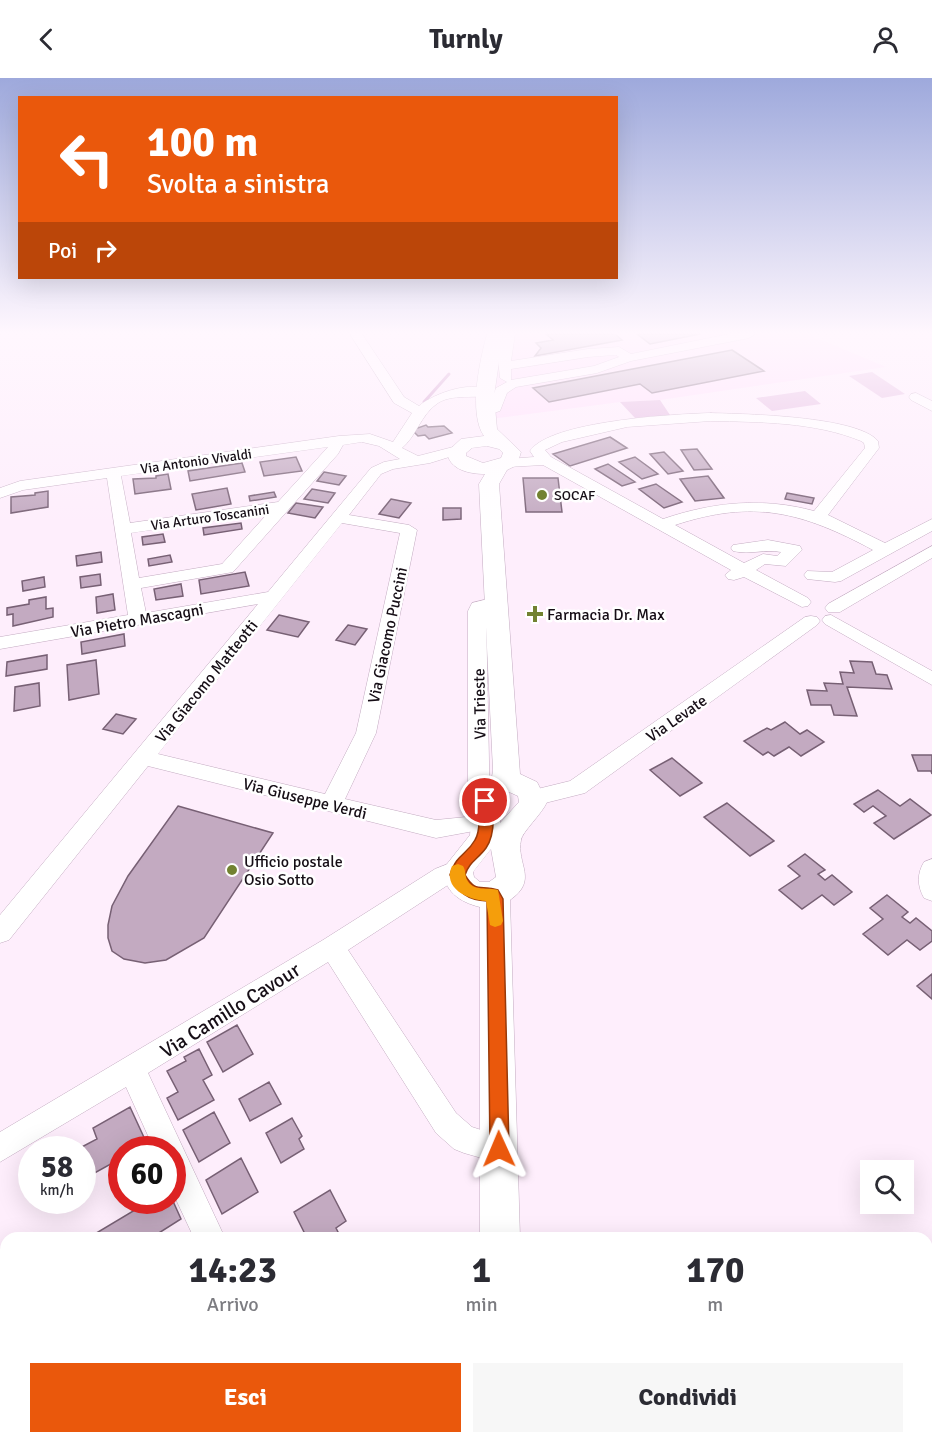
<!DOCTYPE html>
<html lang="it">
<style>
:root{--surface:#fff;--page:#f7f7f7;--text:#2b2b33;--muted:#7c7c81;--accent:#ea580c}
body{margin:0;font-family:Signika,sans-serif;background:var(--page);color:var(--text);height:100vh;display:flex;flex-direction:column;font-size:22px;white-space:nowrap}
*{box-sizing:border-box;margin:0}
p{font-size:20px;color:var(--muted)}
.icon{flex:none;width:33px;height:33px;fill:none;stroke:currentColor;stroke-width:2;stroke-linecap:round;stroke-linejoin:round}
.map{position:relative;flex:1;overflow:hidden}
.details{position:absolute;left:0px;top:1154px;width:933px;height:212px;display:flex;flex-direction:column;background:var(--surface);border-radius:18px 18px 0 0;box-shadow:0 6px 24px #0002}
.details>*{flex:none}
.hud{position:absolute;left:18px;top:18px;width:600px;height:183px;border-radius:0px;box-shadow:0 6px 24px #0002;background:#ea580c;color:#fff;overflow:hidden}
.fabs{position:absolute;left:860px;top:1082px;display:grid;gap:12px}
.fabs a{display:grid;place-items:center;width:54px;height:54px;border-radius:0px;background:var(--surface);box-shadow:0 6px 24px #0002;font-size:30px}
.speed{position:absolute;left:18px;top:1058px;display:flex;gap:12px;font-size:30px;font-weight:700;text-align:center}
.speed>*{display:grid;place-content:center;width:78px;height:78px;border-radius:50%;background:var(--surface);box-shadow:0 6px 24px #0002;line-height:1}
.speed small{font-size:15px;font-weight:400}
.speed .limit{border:9px solid #d22;background:#fff;color:#111}
.pin{position:absolute;display:grid;place-items:center;width:51px;height:51px;color:#fff;margin:-26px;border:3px solid #fff;border-radius:50%;box-shadow:0 2px 6px #0007}
.me{position:absolute;width:66px;margin:-33px;rotate:359deg;stroke-linejoin:round;filter:drop-shadow(0 0 4px #0008)}
.turn{display:flex;align-items:center;gap:21px;height:126px;padding:0 30px;font-size:27px}
.turn .icon{width:78px;height:78px;stroke-width:2.5}
.turn b{display:block;font-size:42px;line-height:51px}
.then{display:flex;align-items:center;height:57px;padding:0 30px;background:#0003;gap:12px;font-size:22px}
.eta{display:flex;justify-content:space-evenly;align-items:center;height:102px;text-align:center}
.eta b{font-size:36px;font-weight:700;line-height:42px}
.cta{display:flex;gap:12px;margin-top:auto;padding:12px 30px}
.cta a{flex:1;height:69px;border-radius:0px;background:var(--accent);color:#fff;font-size:24px;font-weight:700;line-height:69px;text-align:center}
.cta a+a{background:var(--page);color:var(--text)}
header{display:flex;justify-content:space-between;align-items:center;height:78px;padding:0 30px;background:var(--surface);font-size:27px;font-weight:700}
.map>svg:first-child{display:block}
.built{fill:#ffdffb}
.green{fill:#e4b9e0}
.lines{fill:none;stroke-linecap:round;stroke-linejoin:round}
.stream{stroke:#cf99cb;stroke-width:3}
.building{fill:#c3aac1;stroke:#776074;stroke-width:1.5}
.minor-casing{stroke:#c3abc1;stroke-width:1}
.major-casing{stroke:#c3abc1;stroke-width:1}
.minor{fill:#fff;fill-rule:evenodd}
.major{fill:#fff;fill-rule:evenodd}
.route{fill:#ea580c;stroke:#983908;stroke-width:1.5}
.slow{fill:#f59e0b}
.poi-dot{fill:#728231;stroke:#fff;stroke-width:2}
.labels{text-anchor:middle;stroke-width:5;stroke-linejoin:round;paint-order:stroke}
.far-street-label{font-size:14px;fill:#160e16;stroke:#fff}
.far-poi-label{font-size:14px;fill:#160e16;stroke:#fff;text-anchor:start}
.poi-label{font-size:16px;fill:#160e16;stroke:#fff;text-anchor:start}
.street-label{font-size:16px;fill:#160e16;stroke:#fff}
.near-street-label{font-size:20px;fill:#160e16;stroke:#fff}
</style>
<header><svg class="icon" aria-label="back" viewBox="0 0 24 24"><path d="M15 5l-7 7 7 7"/></svg>Turnly<svg class="icon" aria-label="person" viewBox="0 0 24 24"><circle cx="12" cy="8" r="4"/><path d="M4 21q1-7 8-7t8 7"/></svg></header>
<div class="map">
<svg width="932" height="1364" viewBox="0 0 932 1364">
<rect width="100%" height="100%" fill="#feeefc"/>
<path class="built" d="M499 256H817L812 258 886 289 660 322 620 324 490 341Z"/>
<path class="green" d="M872 294 905 316 882 320 849 298Z
M805 313 821 326 772 333 756 320Z
M660 322 670 337 635 340 620 324Z
M6 1256V1359H129L131 1364H0V1260Z"/>
<g class="lines">
<path class="stream" d="M424 324 449 296"/>
</g>
<path class="building" d="M546 256H615L622 262 535 278 541 270 536 265 553 262Z
M637 256H700L650 266Z
M732 272 764 293 652 315 640 306 549 324 533 310Z
M426 347 428 349 444 348 452 355 429 361 425 357 418 358 412 352Z
M610 359 627 370 570 388 553 376Z
M697 371 712 391 694 392 681 372Z
M664 374 683 393 668 396 650 376Z
M296 379 302 393 264 398 260 384Z
M635 379 658 396 642 401 619 384Z
M242 385 245 394 190 403 188 393Z
M608 386 635 404 622 408 595 391Z
M324 394 346 398 339 407 317 403Z
M168 396 171 411 135 416 133 401 156 400V398Z
M708 398 724 420 695 423 680 401Z
M523 400H558L562 434H526Z
M656 406 682 424 664 430 639 411Z
M227 410 231 426 196 432 192 416Z
M312 411 335 415 328 425 304 421Z
M48 413V429L11 435V419L35 417V415Z
M274 414 276 419 250 423 249 418Z
M787 415 814 420 812 426 785 421Z
M391 421 411 425 399 440 379 436Z
M296 425 323 429 315 440 288 435Z
M443 430H461V441L443 442Z
M241 445 242 451 204 457 203 450Z
M163 456 165 464 143 467 142 459Z
M101 474 102 484 77 488 76 478Z
M170 477 172 484 149 488 148 481Z
M245 494 249 508 201 516 199 502Z
M100 496 101 507 81 510 80 499Z
M44 499 45 509 23 513 22 503Z
M181 506 183 518 156 522 154 511Z
M113 516 115 532 97 535 96 519Z
M46 519V531L53 530V539L13 548V536L7 537V530L29 526V522Z
M279 537 309 544 298 559 267 552Z
M348 547 367 551 355 567 336 562Z
M124 556 125 568 82 576 81 564Z
M47 577V591L6 598 7 584Z
M96 582 99 616 69 622 67 587Z
M850 583 872 584 876 596 887 597 892 611 847 609 857 638 834 637 831 627H811L807 612 827 613 824 605 843 606 840 594 854 595Z
M39 605 40 628 14 633 15 609Z
M116 636 136 641 123 656 103 651Z
M785 644 800 656 807 652 824 664 801 678 789 669 774 678 768 674 763 677 744 663 767 650 771 652Z
M912 677H932V696L931 693H918Z
M672 680 702 705 680 718 650 692Z
M878 712 900 728 910 721 931 737 894 761 874 745 886 738 873 728 864 734 854 726Z
M727 725 774 763 750 778 704 739Z
M178 728 273 755 204 860 166 882 145 885 124 881 112 873 108 860V847L112 828 128 798Z
M805 776 825 792 818 796 825 802 832 797 852 814 834 827 822 817 802 831 779 812 800 798 788 788Z
M887 817 908 834 902 839 910 845 916 840 932 853V863L920 872 907 862 888 877 863 856 883 841 870 830Z
M932 896V921L917 908Z
M237 947 253 976 223 994 207 964Z
M199 971 212 997 203 1002 214 1022 178 1042 167 1020 178 1014 167 993 186 983 184 979Z
M269 1004 281 1026 250 1043 239 1021Z
M130 1029 147 1066 137 1071H122V1096L116 1083 82 1102V1071H78L97 1061 93 1050Z
M214 1034 230 1065 199 1084 183 1052Z
M292 1040 302 1058 299 1061 304 1071 281 1085 266 1055Z
M241 1080 258 1114 222 1136 206 1102Z
M330 1112 346 1143 336 1150 338 1154 329 1160H307L294 1134Z
M172 1121 181 1141 151 1160H88L135 1132 130 1122Z"/>
<g class="lines">
<g class="minor-casing">
<path id="minor" d="M350 256H362L404 319 419 328C434 315 476 300 493 315 484 323 455 314 438 325 421 336 416 359 402 370L418 378 457 368 462 369 464 372 462 375 430 385 393 391 381 396 349 437 409 447 417 452 376 655 345 721 436 742 466 739 474 741 477 747 474 753 436 760 148 688 9 862 0 865V837L258 526 0 571V559L128 537 107 400 23 412 0 420V410L20 403 339 358 370 356 393 364 412 335 394 325ZM362 364 379 368 400 381 384 384 371 390 268 514 146 535 141 510 233 494 338 376 343 367ZM328 369 278 424 130 445 121 398ZM268 435 222 486 139 500 131 455ZM342 445 400 455 356 655 325 716 158 676Z
M503 256H515L511 283 588 271 619 269 631 276 729 256H755L749 260 631 283 597 295 516 309 507 315 500 333 487 337 480 333 489 328 496 310 507 304 500 300 498 280ZM616 277 619 279 594 288 511 302V291L588 279Z
M916 315 932 323V333L911 322 909 319 911 316Z
M711 335C745 336 857 338 878 363L879 370 828 437 885 465 932 441V453L841 503 835 504 807 501 804 497 807 493 832 494 873 472C802 434 754 421 675 447L744 485 763 476 777 478 781 474C765 471 749 477 733 473L731 470 733 467 768 462 800 468 802 472 786 488 765 486 756 492 808 520 811 524 808 528 802 529 744 499 734 502 728 501 725 497 731 492 543 387 507 389 500 385 507 381 534 379 530 373C550 343 675 336 711 335ZM711 343C760 344 815 344 861 363L864 365 865 370 814 433C763 419 713 424 663 441L551 379 545 372 562 364 627 349Z
M932 468V480L840 534H828L825 530 828 526Z
M496 519 502 520 505 524 502 528 486 533 490 734 487 740 479 742 471 740 468 734V533L472 525Z
M831 537 932 593V607L825 546 822 542 825 538Z
M811 538 817 539 820 543 817 547 585 715 533 728 525 726 522 720 525 714 570 703 805 539Z
M932 781V823L924 820C917 808 917 795 924 784Z
M458 782 466 785 470 791 466 797 451 805 348 872 456 1035 472 1049 509 1061 514 1071 509 1081 499 1085 464 1075 454 1071 436 1055 328 884 148 995 225 1160H194L172 1113V1071H154L126 1009 0 1084V1054L323 862 435 791Z
M932 1211V1247L927 1249V1213Z
M285 1359H321L323 1364H287Z
M793 1359H831L829 1364H791Z"/>
</g>
<g class="major-casing">
<path id="major" d="M487 256H503L494 318 497 351 521 374 517 387 507 392 499 406 520 696 537 704 547 724C542 736 522 754 521 762 516 786 539 802 510 822L520 1160H480V829C459 824 444 813 443 791L470 757 474 713 478 706 492 699 493 692 479 406 485 396C470 396 449 392 447 374L461 361 484 358C468 335 480 282 487 256ZM487 368 499 371 503 375 501 380 483 385 466 378V375L472 370ZM509 714 518 718 519 724 500 745 502 718ZM491 771 496 799 489 804H480L474 799 473 794Z
M481 1359H527V1364H481Z"/>
</g>
<use href="#minor" class="minor"/>
<use href="#major" class="major"/>
</g>
<linearGradient id="sky" x2="0" y2="1"><stop stop-color="#9ea9dc"/><stop offset="0.57" stop-color="#fff7fe"/><stop offset="1" stop-color="#fff7fe" stop-opacity="0"/></linearGradient>
<rect width="932" height="447" fill="url(#sky)"/>
<path class="route" d="M485 718 492 723C494 738 495 757 486 770 478 781 469 784 465 797 476 816 481 806 498 812L503 821 509 1071 506 1078 499 1081 492 1078 490 1071 487 823C467 822 459 815 450 797 457 775 466 778 475 762 481 752 479 734 478 723Z"/>
<path class="slow" d="M458 786 463 788C466 793 465 798 467 802 473 814 488 809 498 812L503 843 501 847 495 849 490 847 486 823C468 822 442 810 452 788Z"/>
<g class="poi-dot">
<circle cx="542" cy="417" r="6"/>
<path d="M532 527h6v6h6v6h-6v6h-6v-6h-6v-6h6z"/>
<circle cx="232" cy="792" r="6"/>
</g>
<g class="labels">
<g class="far-street-label">
<text transform="translate(196 383) rotate(-8)" y="5">Via Antonio Vivaldi</text>
<text transform="translate(210 439) rotate(-8)" y="5">Via Arturo Toscanini</text>
</g>
<g class="far-poi-label">
<text x="554" y="422">SOCAF</text>
</g>
<g class="poi-label">
<text x="547" y="542">Farmacia Dr. Max</text>
<text x="244" y="789">Ufficio postale<tspan x="244" dy="18">Osio Sotto</tspan></text>
</g>
<g class="street-label">
<text transform="translate(137 542) rotate(-10)" y="6">Via Pietro Mascagni</text>
<text transform="translate(387 557) rotate(-78)" y="6">Via Giacomo Puccini</text>
<text transform="translate(206 603) rotate(-51)" y="6">Via Giacomo Matteotti</text>
<text transform="translate(479 626) rotate(-91)" y="6">Via Trieste</text>
<text transform="translate(676 640) rotate(-35)" y="6">Via Levate</text>
<text transform="translate(305 720) rotate(14)" y="6">Via Giuseppe Verdi</text>
</g>
<g class="near-street-label">
<text transform="translate(230 932) rotate(-32)" y="7">Via Camillo Cavour</text>
</g>
</g>
</svg>
<div class="fabs">
<a><svg class="icon" aria-label="search" viewBox="0 0 24 24"><circle cx="10" cy="10" r="6"/><path d="M15 15l6 6"/></svg></a>
</div>
<div class="speed"><div>58<small>km/h</small></div><div class="limit">60</div></div>
<div class="pin" style="left:485px;top:723px;background:#d93025"><svg class="icon" aria-label="arrive" viewBox="0 0 24 24"><path d="M6 21V4h12l-3 4 3 4H6"/></svg></div>
<svg class="me" style="left:499px;top:1071px" viewBox="-20 -20 40 40"><path d="M0-17L14 15 0 8-14 15z" fill="#ea580c" stroke="#fff" stroke-width="4"/></svg>
<div class="hud">
<div class="turn"><svg class="icon" aria-label="left" viewBox="0 0 24 24"><path d="M17 20v-9H6M10 6l-5 5 5 5"/></svg><div><b>100 m</b>Svolta a sinistra</div></div>
<div class="then">Poi<svg class="icon" aria-label="right" viewBox="0 0 24 24"><path d="M7 20v-9h11M14 6l5 5-5 5"/></svg></div>
</div>
<section class="details">
<div class="eta">
<div><b>14:23</b><p>Arrivo</p></div>
<div><b>1</b><p>min</p></div>
<div><b>170</b><p>m</p></div>
</div>
<div class="cta"><a>Esci</a><a>Condividi</a></div>
</section>
</div>
